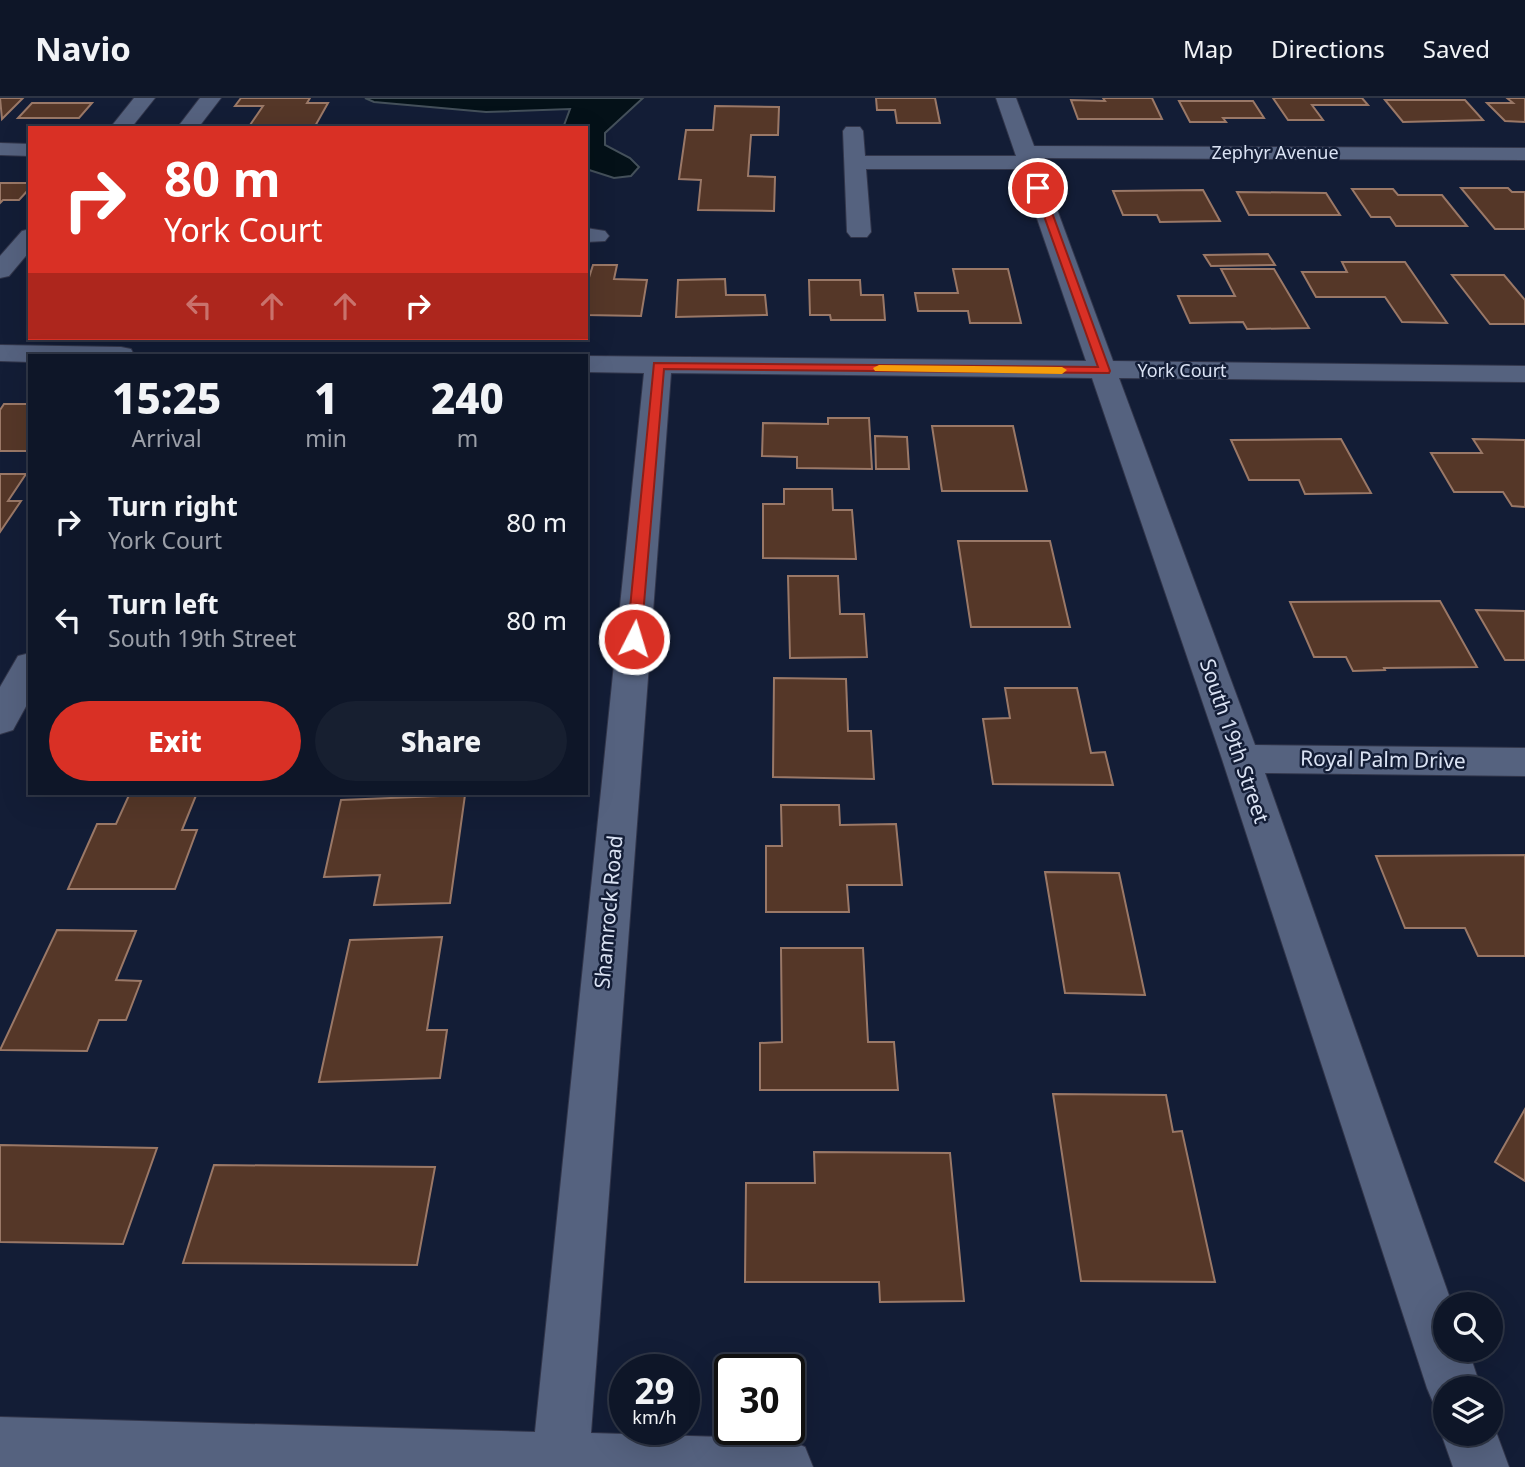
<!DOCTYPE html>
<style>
:root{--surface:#0e1628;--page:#171f30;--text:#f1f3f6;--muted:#9b9fa8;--line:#2e3545;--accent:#d93025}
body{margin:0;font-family:"Noto Sans",sans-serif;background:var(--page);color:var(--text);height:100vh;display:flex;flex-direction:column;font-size:26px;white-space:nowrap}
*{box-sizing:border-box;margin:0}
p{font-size:23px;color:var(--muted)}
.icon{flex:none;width:38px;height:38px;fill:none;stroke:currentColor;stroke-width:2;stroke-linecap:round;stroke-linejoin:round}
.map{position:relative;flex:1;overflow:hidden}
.sheet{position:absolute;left:28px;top:256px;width:560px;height:441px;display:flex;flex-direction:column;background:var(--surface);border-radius:0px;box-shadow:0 7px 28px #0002,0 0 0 2px var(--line)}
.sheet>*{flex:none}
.hud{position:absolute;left:28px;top:28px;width:560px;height:214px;border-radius:0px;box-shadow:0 7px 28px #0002,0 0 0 2px var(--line);background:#d93025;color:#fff;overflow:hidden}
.controls{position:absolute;left:1433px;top:1194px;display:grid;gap:14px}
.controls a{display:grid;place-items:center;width:70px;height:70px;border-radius:50%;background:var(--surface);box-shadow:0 7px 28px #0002,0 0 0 2px var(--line);font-size:35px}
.speed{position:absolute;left:609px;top:1256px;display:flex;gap:14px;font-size:35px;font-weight:700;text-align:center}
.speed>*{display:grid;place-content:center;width:91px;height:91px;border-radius:50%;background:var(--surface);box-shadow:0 7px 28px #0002,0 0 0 2px var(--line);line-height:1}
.speed small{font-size:18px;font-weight:400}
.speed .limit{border:4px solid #111;border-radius:10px;background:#fff;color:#111}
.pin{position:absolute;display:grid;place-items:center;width:60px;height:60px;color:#fff;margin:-30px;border:4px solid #fff;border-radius:50%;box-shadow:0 2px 7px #0007}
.me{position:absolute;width:77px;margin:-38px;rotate:5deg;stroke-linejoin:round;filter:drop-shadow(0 0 5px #0008)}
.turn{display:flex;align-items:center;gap:24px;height:147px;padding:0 21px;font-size:32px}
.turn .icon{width:91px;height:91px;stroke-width:2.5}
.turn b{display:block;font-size:49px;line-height:60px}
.lanes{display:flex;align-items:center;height:66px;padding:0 21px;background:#0003;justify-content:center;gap:35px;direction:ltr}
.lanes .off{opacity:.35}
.eta{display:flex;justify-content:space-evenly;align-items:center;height:119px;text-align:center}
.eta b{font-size:42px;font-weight:800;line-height:49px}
.action{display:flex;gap:14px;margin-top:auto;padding:14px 21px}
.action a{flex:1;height:80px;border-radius:42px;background:var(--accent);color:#fff;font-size:28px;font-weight:800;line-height:80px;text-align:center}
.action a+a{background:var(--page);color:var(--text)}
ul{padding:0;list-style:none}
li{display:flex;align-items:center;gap:21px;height:98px;padding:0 21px}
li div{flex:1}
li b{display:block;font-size:26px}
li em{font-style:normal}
header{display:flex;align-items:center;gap:42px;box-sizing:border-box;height:98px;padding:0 35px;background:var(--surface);border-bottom:2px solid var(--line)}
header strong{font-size:33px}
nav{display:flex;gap:38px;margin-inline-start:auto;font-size:24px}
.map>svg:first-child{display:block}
.water{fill:#041118;stroke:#44505a;stroke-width:2}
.building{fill:#553728;stroke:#9a7867;stroke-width:2}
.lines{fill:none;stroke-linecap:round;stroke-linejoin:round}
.minor-casing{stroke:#32364b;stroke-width:2}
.minor{fill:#55627f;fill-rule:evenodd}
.route{fill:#d93025;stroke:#8d1f18;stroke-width:2}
.slow{fill:#f59e0b}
.labels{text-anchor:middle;stroke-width:5;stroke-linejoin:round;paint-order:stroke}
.far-street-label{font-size:18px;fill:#dae2f3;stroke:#131d36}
.street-label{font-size:21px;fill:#dae2f3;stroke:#131d36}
</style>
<header>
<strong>Navio</strong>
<nav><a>Map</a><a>Directions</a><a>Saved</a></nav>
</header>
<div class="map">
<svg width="1525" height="1369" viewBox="0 0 1525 1369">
<rect width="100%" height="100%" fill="#131d36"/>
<path class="water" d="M365 0H643L605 35V47L630 60 639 69 631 78 614 80 586 71V30H563L570 11 486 14 374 4Z"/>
<path class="building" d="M0 0H23L2 21Z
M241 0H310L307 5H328L314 30H248L263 8H235Z
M876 0H935L940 25H897L895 12H877Z
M1103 0H1152L1162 21H1078L1071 2 1105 3Z
M1273 0H1362L1368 7H1312L1323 22H1288Z
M1507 0H1525V24L1505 23 1487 5H1513Z
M1385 2H1465L1483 22 1403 24Z
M1179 3H1253L1264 20H1223L1226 24H1190Z
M32 5H92L79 20H18Z
M715 8 779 9 778 37H751L748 78 775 79 774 113 698 112 701 82 679 81 686 32H713Z
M0 85H30V90L19 102H3L0 105Z
M1461 90H1508L1512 94H1525V131H1495Z
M1352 91H1393L1398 97H1442L1467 128H1396L1390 119H1371Z
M1203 92 1220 123 1160 124 1157 117H1123L1113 93Z
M1237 94 1326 95 1340 117H1249Z
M1268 156 1275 167 1211 168 1204 157Z
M1342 164H1405L1447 225 1402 224 1385 199H1316L1302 174H1347Z
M593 167H617L614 181 647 182 641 218 586 217V189Z
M953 171H1008L1021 225H970L968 213H918L915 195H958Z
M1221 171H1274L1309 230 1247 231 1243 224 1190 225 1178 198H1235Z
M1452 177H1504L1525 202V226H1490Z
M725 181 726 197H765L767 217 676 219 678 182Z
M809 182H860L861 197H883L885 222H831L830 217H810Z
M4 306H30V353H0V312Z
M828 320H869L872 371 797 370V359L762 358 763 325 828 326Z
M932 328H1013L1027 393H942Z
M875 338 907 339 909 371H876Z
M1341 341 1371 395 1305 396 1299 382H1249L1231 342Z
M1473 341 1525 342V409L1512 408 1503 394H1454L1431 355H1482Z
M0 376H26L8 403H21L0 434Z
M784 391H832L833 412H852L856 461 763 460V406H784Z
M958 443H1050L1070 529H971Z
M788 478H838L840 516H864L867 559 790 560Z
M1440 503 1477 569 1384 570 1385 572 1353 573 1346 559H1314L1290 504Z
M1476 512 1525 513V562H1505Z
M774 580 846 581 848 633H871L874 681 773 679Z
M1005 590H1077L1091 655 1105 654 1113 687 993 686 983 621 1010 620Z
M130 695H197L182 732H197L175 791H68L97 726H116Z
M465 697 450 805 374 807 380 777 324 779 341 702Z
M781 707H839L840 727 896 726 902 787H847L849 814H766V748H782Z
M1525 757V858H1478L1465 830H1405L1376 758Z
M1045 774 1119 775 1145 897 1065 895Z
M57 832 136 833 116 882 141 883 126 922H99L87 953 0 952Z
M442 839 427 932H447L440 980 319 984 350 842Z
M781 850H863L868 944H894L898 992H760V945L782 944Z
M1053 996 1166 997 1173 1034 1182 1033 1215 1184 1081 1183Z
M1525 1011V1083L1495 1064Z
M0 1047 157 1050 123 1146 0 1144Z
M814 1054 950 1055 964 1203 880 1204 879 1184H745L746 1085H815Z
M214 1067 435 1069 417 1167 183 1165Z"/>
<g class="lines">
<g class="minor-casing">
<path id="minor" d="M134 0H155L131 30H110Z
M200 0H221L198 30H177Z
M996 0H1016L1034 48 1525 50V62L1038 60 1113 263 1525 268V284L1119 280 1255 647 1525 650V678L1265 675 1452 1206H1446V1251H1468L1481 1290H1446V1314L1435 1309 1427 1290 1222 661 1092 280 671 275 591 1335 785 1341 805 1349 813 1369H0V1319L535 1334 644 275 586 274V258L1086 263 1020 71H866L871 134 867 139H851L847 134 843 33 846 29H860L863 33 865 58H1016Z
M0 45 30 46V58L0 57Z
M586 130 605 133 609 138 605 143 586 144Z
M30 131V153L9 178 0 180V158L22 133Z
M0 247 121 249 131 251 134 257H30V264L0 263Z
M30 555V601L13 632 0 636V589L18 558Z
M1491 1320 1509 1369H1453L1441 1335 1446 1324V1335H1491Z"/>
</g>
<use href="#minor" class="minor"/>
</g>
<path class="route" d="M1038 87 1043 90 1110 273 1109 275 664 271 641 541 639 544H629L627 541 654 265 1098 269 1034 90Z"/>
<path class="slow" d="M879 267 1062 269 1067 272 1062 276 875 273 873 270Z"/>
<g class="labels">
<g class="far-street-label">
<text x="1275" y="61">Zephyr Avenue</text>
<text x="1182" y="279">York Court</text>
</g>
<g class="street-label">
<text transform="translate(1234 643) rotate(71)" y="7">South 19th Street</text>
<text transform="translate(1383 662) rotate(1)" y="7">Royal Palm Drive</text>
<text transform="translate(609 814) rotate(-85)" y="7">Shamrock Road</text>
</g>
</g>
</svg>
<div class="controls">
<a><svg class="icon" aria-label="search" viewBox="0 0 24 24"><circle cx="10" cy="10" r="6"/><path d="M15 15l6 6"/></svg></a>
<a><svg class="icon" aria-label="layers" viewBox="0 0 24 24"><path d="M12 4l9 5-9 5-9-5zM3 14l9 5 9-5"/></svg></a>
</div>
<div class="speed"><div>29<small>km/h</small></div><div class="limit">30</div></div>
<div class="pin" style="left:1038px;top:90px;background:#d93025"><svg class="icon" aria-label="arrive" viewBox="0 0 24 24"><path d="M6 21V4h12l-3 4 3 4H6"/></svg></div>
<svg class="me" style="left:634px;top:541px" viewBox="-20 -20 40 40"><circle r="17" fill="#d93025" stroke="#fff" stroke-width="3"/><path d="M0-11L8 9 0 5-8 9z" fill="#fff"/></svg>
<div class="hud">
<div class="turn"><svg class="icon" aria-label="right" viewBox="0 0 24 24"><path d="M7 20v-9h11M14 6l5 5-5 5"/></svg><div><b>80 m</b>York Court</div></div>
<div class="lanes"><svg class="icon off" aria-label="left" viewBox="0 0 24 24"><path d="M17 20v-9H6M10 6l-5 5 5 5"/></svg><svg class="icon off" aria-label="ahead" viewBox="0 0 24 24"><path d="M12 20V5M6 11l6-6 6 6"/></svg><svg class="icon off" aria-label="ahead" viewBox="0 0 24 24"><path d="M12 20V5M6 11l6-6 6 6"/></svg><svg class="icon" aria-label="right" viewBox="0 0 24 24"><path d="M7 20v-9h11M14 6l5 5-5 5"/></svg></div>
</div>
<section class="sheet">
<div class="eta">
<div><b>15:25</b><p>Arrival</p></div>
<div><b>1</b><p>min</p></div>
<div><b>240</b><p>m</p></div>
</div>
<ul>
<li><svg class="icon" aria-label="right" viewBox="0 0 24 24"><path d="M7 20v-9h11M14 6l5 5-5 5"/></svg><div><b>Turn right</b><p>York Court</p></div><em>80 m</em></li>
<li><svg class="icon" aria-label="left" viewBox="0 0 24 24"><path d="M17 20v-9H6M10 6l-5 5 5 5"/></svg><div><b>Turn left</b><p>South 19th Street</p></div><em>80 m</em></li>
</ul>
<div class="action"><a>Exit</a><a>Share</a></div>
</section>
</div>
